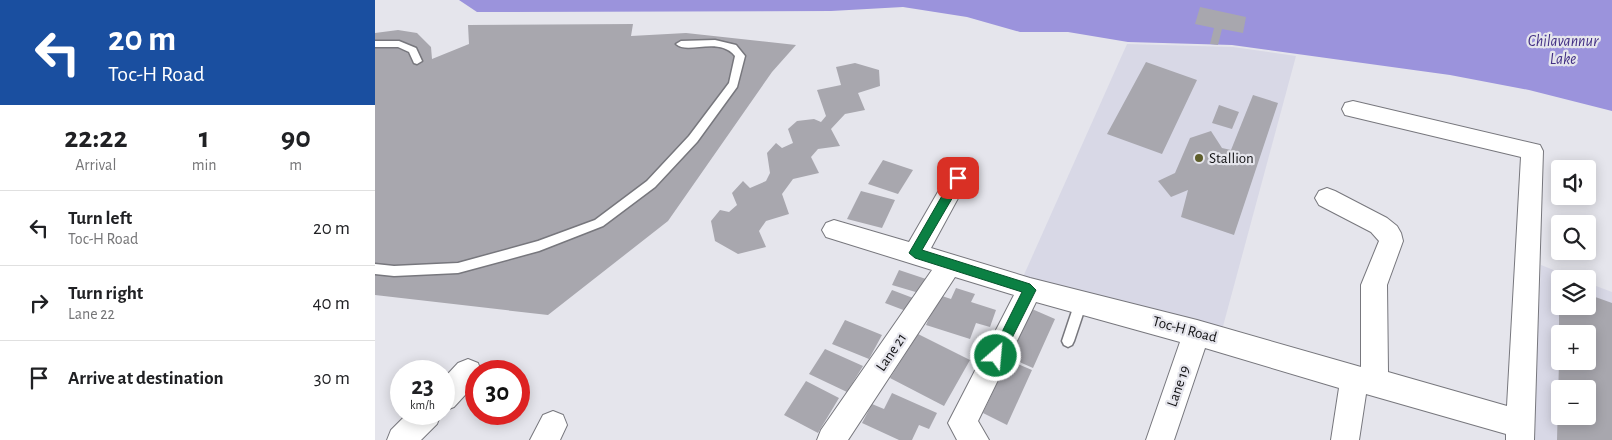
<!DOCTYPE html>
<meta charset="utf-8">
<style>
:root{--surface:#fff;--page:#f2f2f2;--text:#202124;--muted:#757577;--line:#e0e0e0}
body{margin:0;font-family:"Alegreya Sans",sans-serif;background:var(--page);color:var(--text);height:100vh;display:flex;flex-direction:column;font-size:19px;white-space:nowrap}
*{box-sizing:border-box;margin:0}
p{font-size:16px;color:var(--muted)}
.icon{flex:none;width:28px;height:28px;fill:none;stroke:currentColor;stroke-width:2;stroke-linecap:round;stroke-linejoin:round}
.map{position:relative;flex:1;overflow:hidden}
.panel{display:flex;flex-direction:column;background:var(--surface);width:375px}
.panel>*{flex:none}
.hud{background:#1a4fa0;color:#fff;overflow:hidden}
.buttons{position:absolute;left:1176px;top:160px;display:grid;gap:10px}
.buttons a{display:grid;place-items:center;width:45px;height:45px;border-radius:5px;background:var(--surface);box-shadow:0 2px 12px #0003;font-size:25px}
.speed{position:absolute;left:15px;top:360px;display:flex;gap:10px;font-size:25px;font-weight:700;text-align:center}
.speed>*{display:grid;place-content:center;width:65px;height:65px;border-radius:50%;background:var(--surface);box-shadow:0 2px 12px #0003;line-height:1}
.speed small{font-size:12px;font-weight:400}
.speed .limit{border:8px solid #d22;background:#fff;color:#111}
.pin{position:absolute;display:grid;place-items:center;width:42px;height:42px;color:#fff;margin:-21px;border-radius:10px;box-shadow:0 2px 8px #0006}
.me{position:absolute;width:55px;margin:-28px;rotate:27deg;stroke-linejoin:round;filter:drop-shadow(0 0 4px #0008)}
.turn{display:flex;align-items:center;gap:18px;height:105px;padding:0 25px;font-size:22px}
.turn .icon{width:65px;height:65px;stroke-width:2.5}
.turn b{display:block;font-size:35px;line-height:42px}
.eta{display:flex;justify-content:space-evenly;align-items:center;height:85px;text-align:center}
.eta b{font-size:30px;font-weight:700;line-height:35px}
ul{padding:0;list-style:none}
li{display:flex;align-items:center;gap:15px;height:75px;padding:0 25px;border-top:1px solid var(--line)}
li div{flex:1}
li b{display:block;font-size:19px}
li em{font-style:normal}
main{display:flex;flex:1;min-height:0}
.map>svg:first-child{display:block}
.built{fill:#d8d8e6;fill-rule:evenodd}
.water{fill:#9b93dc}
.building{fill:#a8a7ae;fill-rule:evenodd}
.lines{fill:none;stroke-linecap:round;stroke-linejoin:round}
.service-casing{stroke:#77777d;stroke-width:3}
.minor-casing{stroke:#77777d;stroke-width:2}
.service{fill:#fff;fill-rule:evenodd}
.minor{fill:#fff;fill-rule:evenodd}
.route{fill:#0b8043;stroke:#07532c}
.poi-dot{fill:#5e5e2b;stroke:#e5e5ec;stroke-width:2}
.labels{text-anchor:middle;stroke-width:4.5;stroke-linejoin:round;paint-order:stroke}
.poi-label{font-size:15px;fill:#111113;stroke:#e5e5ec;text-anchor:start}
.street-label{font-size:15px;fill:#111113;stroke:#e5e5ec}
.water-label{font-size:16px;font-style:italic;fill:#422f84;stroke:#e5e5ec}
</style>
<main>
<section class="panel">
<div class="hud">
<div class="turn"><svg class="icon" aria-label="left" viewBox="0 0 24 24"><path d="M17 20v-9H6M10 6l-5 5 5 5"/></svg><div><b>20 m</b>Toc-H Road</div></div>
</div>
<div class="eta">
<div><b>22:22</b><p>Arrival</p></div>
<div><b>1</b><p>min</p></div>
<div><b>90</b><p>m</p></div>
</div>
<ul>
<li><svg class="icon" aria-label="left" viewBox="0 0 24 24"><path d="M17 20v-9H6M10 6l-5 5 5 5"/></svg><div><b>Turn left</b><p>Toc-H Road</p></div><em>20 m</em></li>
<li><svg class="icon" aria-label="right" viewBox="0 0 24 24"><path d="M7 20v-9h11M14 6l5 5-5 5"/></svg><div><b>Turn right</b><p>Lane 22</p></div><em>40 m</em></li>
<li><svg class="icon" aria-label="arrive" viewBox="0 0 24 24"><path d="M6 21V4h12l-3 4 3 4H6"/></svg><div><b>Arrive at destination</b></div><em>30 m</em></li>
</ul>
</section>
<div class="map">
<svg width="1237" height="440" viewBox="0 0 1237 440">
<rect width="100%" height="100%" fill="#e5e5ec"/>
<path class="built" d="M752 44 858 47 921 56 847 330 648 277Z
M1166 265 1201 279H1185V306H1212L1213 283 1237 292V440H1158ZM1185 334H1212V361H1185ZM1185 389H1212V416H1185Z"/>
<path class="water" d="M84 0H1237V111L1154 90 1075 75 857 45 753 42 693 32H645L592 17 528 7 456 11 102 12Z"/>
<path class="building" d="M825 7 871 17 868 33 847 29 843 45 835 44 839 28 820 24Z
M258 24 256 36 311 33 421 45 397 72 293 221 173 315 0 295V33L23 30 42 33 56 47 57 59 94 44 93 25Z
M771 62 822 80 787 154 732 134Z
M480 63 504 70 505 86 483 93 490 110 470 114 456 129 465 146 443 149 436 157 444 173 418 179 407 194 414 214 391 221 384 231 391 247 363 254 340 241 336 221 345 210 354 212 362 205 357 193 368 181 375 188 391 181 395 173 392 153 401 143 407 148 418 143 413 129 422 121 439 119 446 122 451 116 442 90 466 85 461 67Z
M878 95 903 103 859 235 806 217 813 190 796 197 783 181 800 173 815 138 836 131 847 148 856 150Z
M844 105 864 112 857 129 837 123Z
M508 160 538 170 523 194 493 184Z
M486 191 520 200 507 228 472 219Z
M524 270 551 279 544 293 517 285Z
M581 288 600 294 596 302 621 310 615 327 601 323 595 339 551 325 564 295 576 299Z
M517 290 538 298 531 311 510 303Z
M1212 294 1237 303V440H1182L1184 361H1212V334H1184V306H1212ZM1185 389H1212V416H1185Z
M657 309 680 319 658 368 635 358Z
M470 320 507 335 494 359 457 344Z
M543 334 595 360 569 406 515 378Z
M450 349 488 366 472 392 434 374Z
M633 360 657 370 632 425 608 413Z
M431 381 464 398 443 433 409 415Z
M517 393 562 413 554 429 544 425 537 440H524L487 423 497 404 509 409Z"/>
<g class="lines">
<g class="service-casing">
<path id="service" d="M340 40 361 45 370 56 362 87 322 142 280 187 228 226 164 251 83 273 19 276 0 274V264L19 266 83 263 163 241 220 220 272 181 314 136 354 83 360 56C344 36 312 55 301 44L306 41Z
M0 41H24L41 48 47 61 42 64 39 63 34 52 23 47H0Z
M706 296 710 298 712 302 699 341 697 345 693 347 689 345 687 341 700 302 702 298Z"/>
</g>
<g class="minor-casing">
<path id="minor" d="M978 101 1165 145 1168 151 1159 440H1131V434L991 394 984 440H956L964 388 830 348 799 440H771L805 342 661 302 603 421 614 440H582L573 423 639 295 580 277 473 440H442L446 430 557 270 451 237 447 230 451 223 459 220 534 242 575 171 583 169 591 171 594 178 556 248 655 278 822 320 986 367V285L1004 241 996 232 944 205 940 198 944 191 952 188 960 191 1012 218 1022 226 1026 233 1028 241 1012 285 1013 372 1132 406 1146 157 970 115 967 109 970 103Z
M93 359 103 363 106 371H101V383L79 407 69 411V378L83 363Z
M178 411 188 415 192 425 185 440H155L168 415Z
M32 414H66L62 424 46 440H12L16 430Z"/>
</g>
<use href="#service" class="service"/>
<use href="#minor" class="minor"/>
</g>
<path class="route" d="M583 174 589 178 547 250 655 284 661 290 626 360 621 362 617 360 615 356 647 292 540 258 534 253 579 175Z"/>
<circle class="poi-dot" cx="824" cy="158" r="5"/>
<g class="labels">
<g class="poi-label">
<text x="834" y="163">Stallion</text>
</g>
<g class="street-label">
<text transform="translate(810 329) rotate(15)" y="5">Toc-H Road</text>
<text transform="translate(516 352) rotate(-56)" y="5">Lane 21</text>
<text transform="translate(803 386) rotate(-71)" y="5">Lane 19</text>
</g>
<g class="water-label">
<text x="1188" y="46">Chilavannur<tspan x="1188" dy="18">Lake</tspan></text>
</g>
</g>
</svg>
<div class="buttons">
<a><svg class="icon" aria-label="sound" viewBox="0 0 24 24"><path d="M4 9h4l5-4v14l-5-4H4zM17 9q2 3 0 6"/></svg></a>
<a><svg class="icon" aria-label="search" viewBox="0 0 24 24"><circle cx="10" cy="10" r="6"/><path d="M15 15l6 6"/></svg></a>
<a><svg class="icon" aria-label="layers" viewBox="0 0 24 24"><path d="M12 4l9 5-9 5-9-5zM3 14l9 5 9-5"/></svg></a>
<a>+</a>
<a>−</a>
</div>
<div class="speed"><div>23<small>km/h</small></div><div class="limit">30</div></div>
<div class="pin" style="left:583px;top:178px;background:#d93025"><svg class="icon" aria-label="arrive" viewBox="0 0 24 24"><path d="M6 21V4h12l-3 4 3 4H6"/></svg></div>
<svg class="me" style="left:621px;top:356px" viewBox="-20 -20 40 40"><circle r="17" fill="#0b8043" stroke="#fff" stroke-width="3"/><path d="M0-11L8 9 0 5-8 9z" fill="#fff"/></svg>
</div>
</main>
